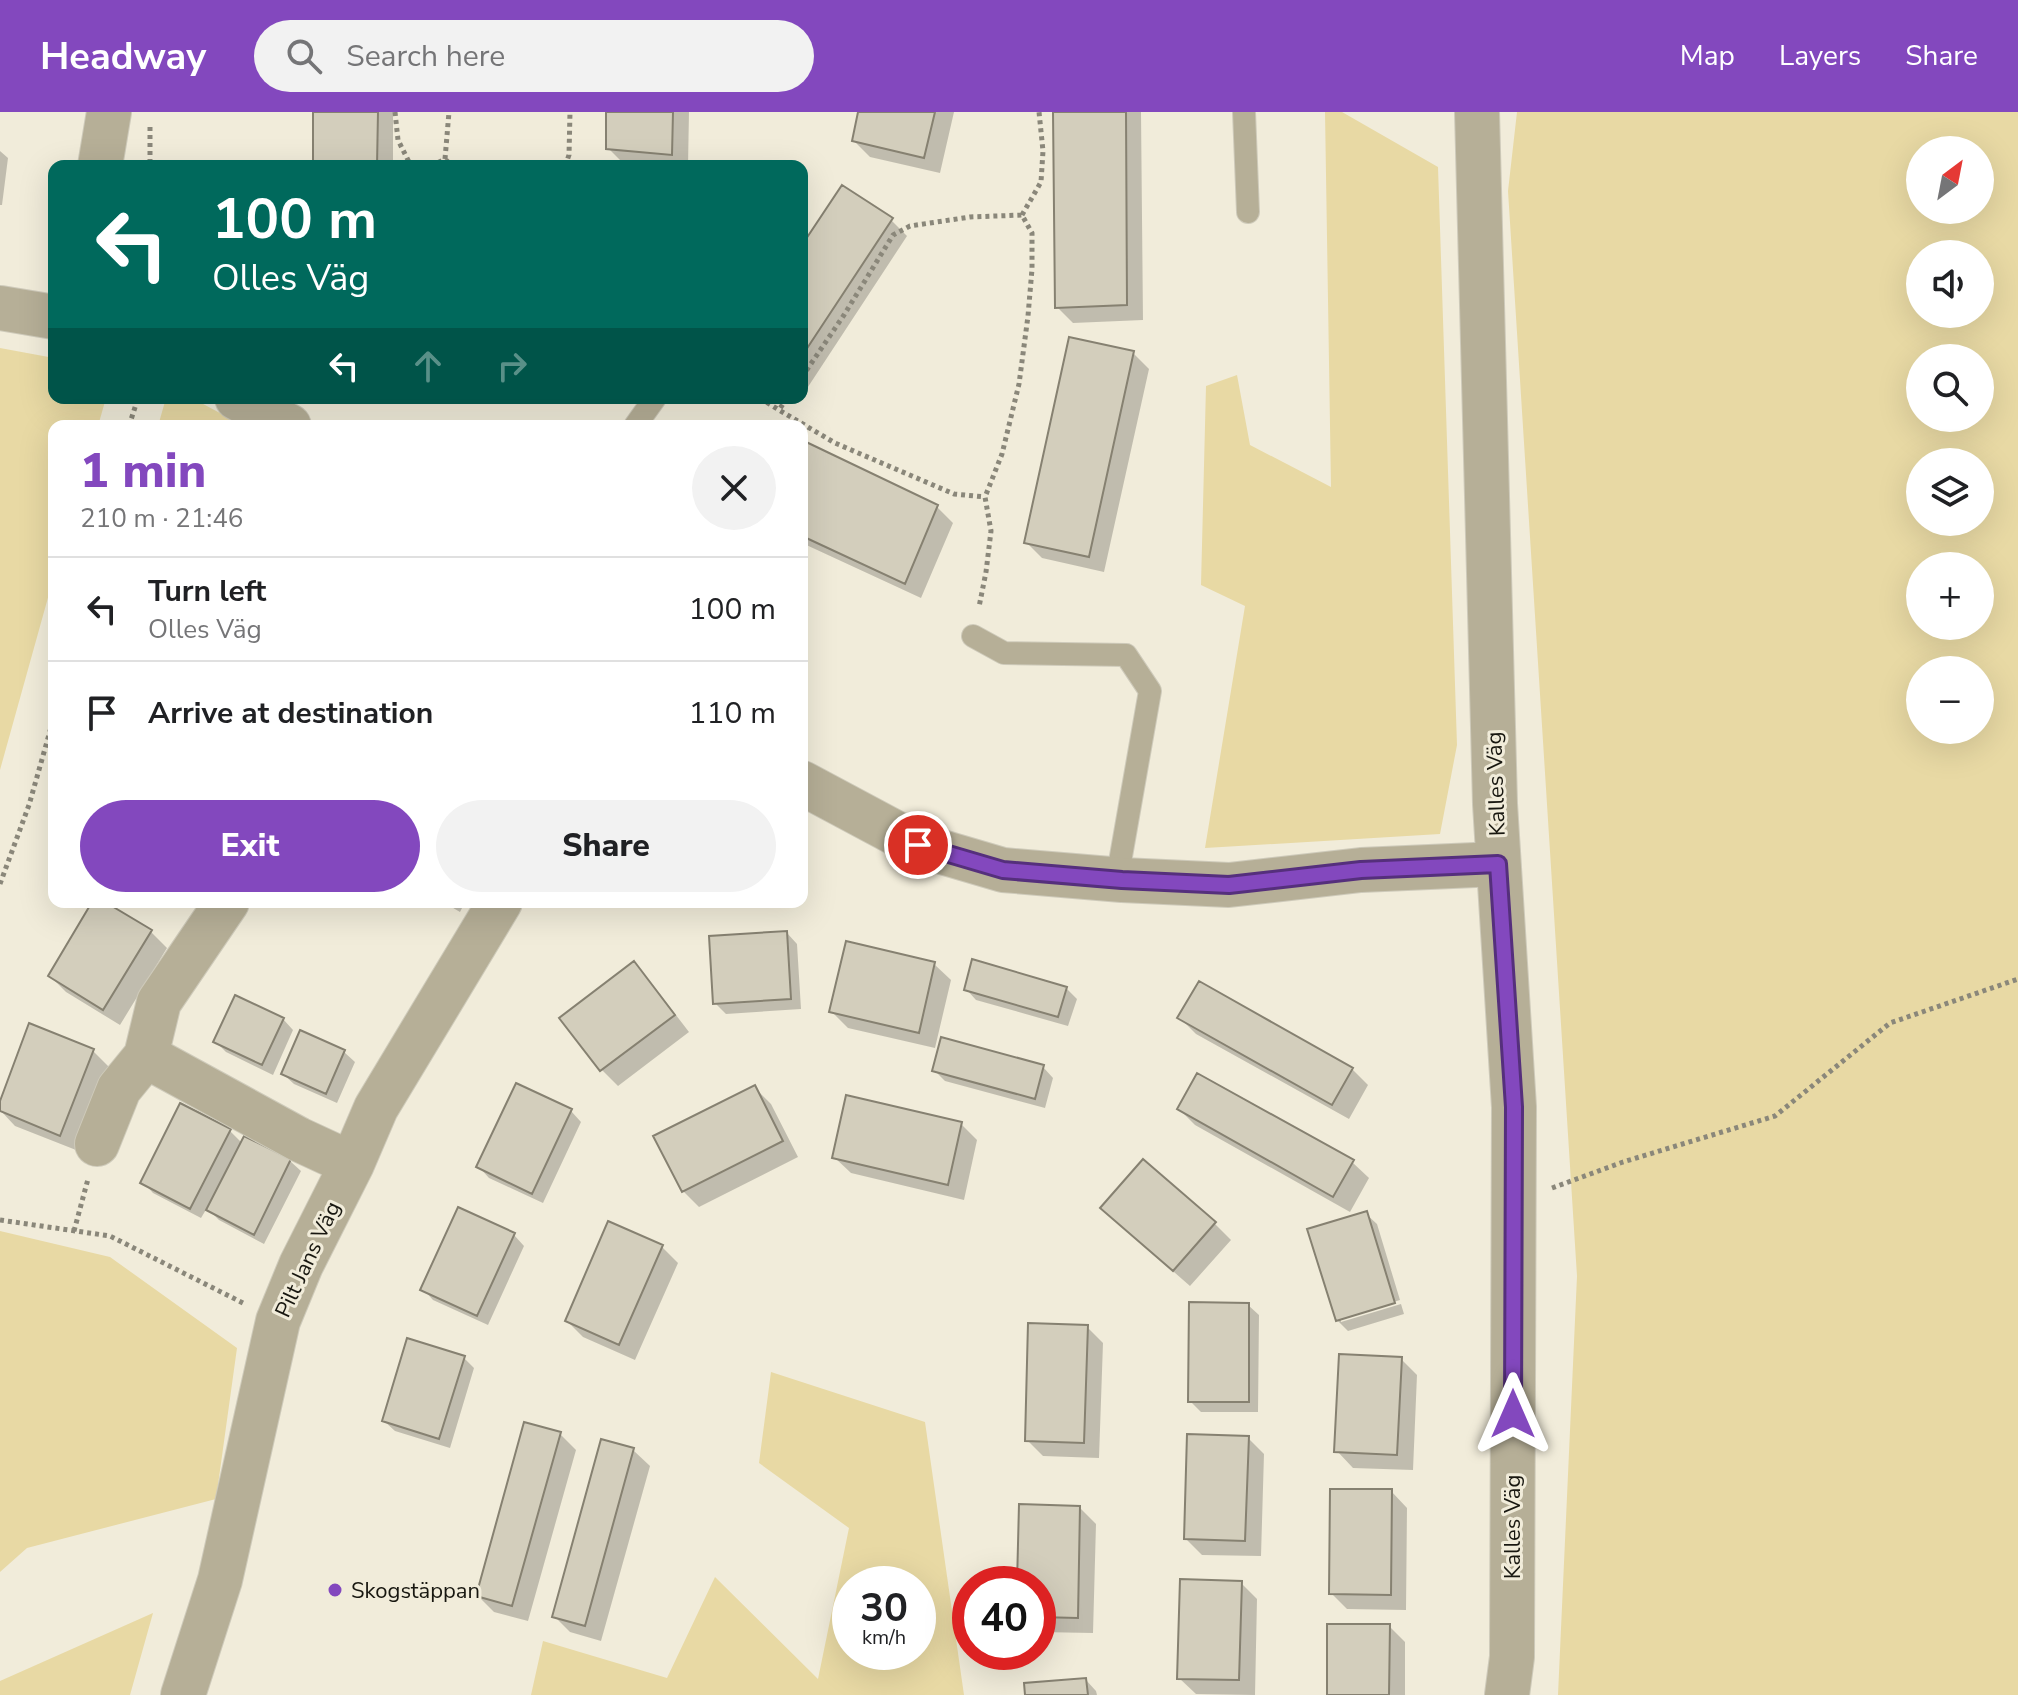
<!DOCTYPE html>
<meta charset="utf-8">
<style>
:root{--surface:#fff;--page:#f2f2f2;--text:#202124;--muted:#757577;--line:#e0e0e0;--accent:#8348be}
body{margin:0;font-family:"Nunito Sans",sans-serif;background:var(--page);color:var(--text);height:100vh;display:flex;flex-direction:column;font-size:30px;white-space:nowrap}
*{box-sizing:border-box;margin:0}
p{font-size:26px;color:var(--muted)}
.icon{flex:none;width:44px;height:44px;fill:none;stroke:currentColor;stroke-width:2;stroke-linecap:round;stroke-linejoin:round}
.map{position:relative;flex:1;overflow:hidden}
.side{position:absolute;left:48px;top:308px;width:760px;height:488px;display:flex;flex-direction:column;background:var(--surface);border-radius:16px;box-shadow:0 8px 32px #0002}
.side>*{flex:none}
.guide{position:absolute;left:48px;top:48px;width:760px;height:244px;border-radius:16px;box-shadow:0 8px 32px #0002;background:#00695c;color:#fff;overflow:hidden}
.needle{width:52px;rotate:32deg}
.fabs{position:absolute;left:1906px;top:24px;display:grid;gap:16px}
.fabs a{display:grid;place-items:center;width:88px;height:88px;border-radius:50%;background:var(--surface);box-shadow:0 8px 32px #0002;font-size:40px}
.speed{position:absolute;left:832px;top:1454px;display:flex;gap:16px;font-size:40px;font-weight:700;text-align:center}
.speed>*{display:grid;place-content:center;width:104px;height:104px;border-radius:50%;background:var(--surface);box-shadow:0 8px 32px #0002;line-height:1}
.speed small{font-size:20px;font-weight:400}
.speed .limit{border:12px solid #d22;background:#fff;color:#111}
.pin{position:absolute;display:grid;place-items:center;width:68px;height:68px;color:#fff;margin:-34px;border:4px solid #fff;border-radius:50%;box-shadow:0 2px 8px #0007}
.me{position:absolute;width:88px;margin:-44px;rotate:0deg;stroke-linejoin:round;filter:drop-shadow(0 0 6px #0008)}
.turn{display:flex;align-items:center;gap:28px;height:168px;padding:0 32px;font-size:36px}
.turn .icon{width:104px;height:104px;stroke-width:2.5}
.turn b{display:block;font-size:56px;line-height:68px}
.lanes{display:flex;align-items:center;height:76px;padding:0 32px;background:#0003;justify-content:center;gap:40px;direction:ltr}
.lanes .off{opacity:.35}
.round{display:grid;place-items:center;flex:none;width:84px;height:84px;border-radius:42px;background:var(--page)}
.headline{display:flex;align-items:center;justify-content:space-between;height:136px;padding:0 32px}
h1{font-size:48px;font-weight:800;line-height:60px;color:var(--accent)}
.action{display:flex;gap:16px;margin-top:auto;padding:16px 32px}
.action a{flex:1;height:92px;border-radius:48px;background:var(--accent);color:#fff;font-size:32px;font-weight:800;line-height:92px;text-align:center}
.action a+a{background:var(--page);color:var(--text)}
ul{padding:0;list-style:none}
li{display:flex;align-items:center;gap:24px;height:104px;padding:0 32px;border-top:2px solid var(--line)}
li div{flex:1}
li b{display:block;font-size:30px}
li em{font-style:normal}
header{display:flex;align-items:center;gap:48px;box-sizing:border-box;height:112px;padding:0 40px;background:var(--accent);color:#fff}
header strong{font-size:38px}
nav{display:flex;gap:44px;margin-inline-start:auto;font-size:28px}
.search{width:560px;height:72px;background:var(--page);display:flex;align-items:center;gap:20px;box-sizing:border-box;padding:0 28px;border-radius:44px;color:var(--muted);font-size:30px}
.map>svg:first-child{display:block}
.green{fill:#e8d9a4;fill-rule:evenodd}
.shadow{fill:#0003}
.building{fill:#d3cebc;stroke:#868171;stroke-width:2}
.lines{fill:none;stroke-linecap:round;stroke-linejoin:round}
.service-casing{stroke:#cecaba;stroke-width:24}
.minor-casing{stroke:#cecaba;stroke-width:46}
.tertiary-casing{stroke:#cecaba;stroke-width:46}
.path{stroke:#8a877a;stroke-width:5;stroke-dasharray:4 4;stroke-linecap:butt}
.service{stroke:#b6af97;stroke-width:22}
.minor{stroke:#b6af97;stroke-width:44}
.tertiary{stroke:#b6af97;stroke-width:44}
.route-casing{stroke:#552f7c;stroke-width:20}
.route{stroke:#8348be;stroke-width:14}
.poi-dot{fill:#8348be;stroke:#f1ecda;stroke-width:3}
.labels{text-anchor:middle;stroke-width:6;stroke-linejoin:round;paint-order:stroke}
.street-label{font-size:22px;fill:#181710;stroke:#f1ecda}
.poi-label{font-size:22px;fill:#181710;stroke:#f1ecda;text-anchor:start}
</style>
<header>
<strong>Headway</strong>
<div class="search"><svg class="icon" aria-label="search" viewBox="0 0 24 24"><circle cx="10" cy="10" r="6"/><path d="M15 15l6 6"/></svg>Search here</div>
<nav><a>Map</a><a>Layers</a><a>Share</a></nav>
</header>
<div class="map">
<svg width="2018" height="1583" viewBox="0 0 2018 1583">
<rect width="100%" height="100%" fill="#f1ecda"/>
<path class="green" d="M1325 0H1342L1438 55 1457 633 1440 722 1205 736 1245 494 1201 473 1206 274 1237 263 1250 333 1331 375Z
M1517 0H2018V1583H1558L1577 1164 1508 79ZM1980 38V98H1920V38ZM1920 142H1980V202H1920ZM1920 246H1980V306H1920ZM1980 350V410H1920V350ZM1920 454H1980V514H1920ZM1920 558H1980V618H1920Z
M0 236 54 246V286H106L98 314H54V464L0 658Z
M166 286H192L244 314H158Z
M0 1119 110 1145 237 1236 216 1387 27 1436 0 1460Z
M771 1260 925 1310 964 1583H531L543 1529 667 1566 715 1465 818 1567 849 1416 759 1351ZM850 1472H918V1540H850Z
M153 1501 130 1583H0V1569Z"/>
<path class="shadow" d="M315 0H393V54H315Z
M608 0H689L688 54 624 52 608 36Z
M861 0H954L940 61 870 45 854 29Z
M1055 0H1141L1143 208 1073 211 1057 195Z
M0 39 8 46 2 93H0Z
M891 108 907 124 806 278 802 276V136Z
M1133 241 1149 257 1104 460 1042 446 1026 430Z
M802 331 937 395 953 411 921 486 802 431Z
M94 790H101L151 820 167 836 120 913 66 880 50 864Z
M443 790H465L460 800Z
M787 821 797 832 801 897 726 902 715 891Z
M633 852 649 868 689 920 618 974 602 958 562 907Z
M934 852 951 868 935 936 848 916 831 899Z
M1066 876 1077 887 1068 914 976 888 966 877Z
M1180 906 1352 957 1368 973 1349 1007 1196 922Z
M283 907 293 918 273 963 226 940 216 930Z
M301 921 344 940 355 950 337 991 294 972 283 962Z
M93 939 109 955 76 1038 15 1014 0 998V995Z
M1043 955 1053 966 1045 996 945 969 934 958Z
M755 976 771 992 798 1045 699 1095 683 1079Z
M1179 997 1352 1050 1369 1066 1350 1100 1195 1013Z
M571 999 581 1010 543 1091 489 1066 479 1055Z
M961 1012 977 1028 964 1088 851 1061 834 1045Z
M230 1019 242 1031 245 1026 290 1049 301 1059 264 1132 219 1108 207 1096 201 1106 153 1081 143 1070Z
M1366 1102 1377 1112 1400 1188 1341 1206V1210L1401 1192 1404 1202 1348 1219 1337 1208Z
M1119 1112H1215L1231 1128 1190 1174Z
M514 1123 524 1134 488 1213 433 1188 423 1177Z
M662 1135 678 1151 635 1248 583 1225 567 1209Z
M1248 1193 1259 1203 1258 1300H1201L1190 1289Z
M1087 1215 1103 1231 1099 1346 1043 1344 1027 1328Z
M464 1246 474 1256 450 1336 395 1319 384 1309Z
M1401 1247 1417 1263 1413 1358 1353 1356 1337 1339Z
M560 1322 576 1338 528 1509 494 1500 478 1484Z
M1248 1326 1264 1342 1261 1444 1202 1443 1186 1427Z
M633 1338 650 1354 601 1529 570 1520 554 1504Z
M1391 1379 1407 1396 1406 1498 1347 1497 1331 1481Z
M1080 1396 1096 1412 1093 1521 1038 1520V1472H1019Z
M1241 1471 1257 1487 1255 1583 1196 1582 1179 1566Z
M1389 1514 1405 1530V1583H1329Z
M1086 1568 1096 1579 1097 1583H1027Z"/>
<path class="building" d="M313 0H378L377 54H313Z
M606 0H673L672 43 606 37Z
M858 0H935L924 46 852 29Z
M1053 0H1126L1127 193 1055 196Z
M842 73 893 106 802 244V133Z
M1069 225 1134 239 1089 445 1024 431Z
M802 328 938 393 905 472 802 424Z
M92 790H105L152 818 103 898 48 864Z
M787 819 791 887 713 892 709 824Z
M846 829 935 850 919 921 829 900Z
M972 847 1067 875 1058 905 964 878Z
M634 849 675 903 600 959 559 906Z
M1199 869 1353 956 1332 993 1177 906Z
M235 883 284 906 262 953 213 930Z
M29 911 94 937 60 1024 0 999V989Z
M300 918 345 938 326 982 281 962Z
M941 925 1044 953 1035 987 932 959Z
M1197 961 1354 1048 1333 1085 1177 997Z
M516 971 572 997 532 1082 476 1055Z
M755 973 783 1029 682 1080 653 1024Z
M846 983 962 1010 948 1073 832 1046Z
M180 991 231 1017 190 1097 140 1071Z
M244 1024 291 1047 254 1123 206 1098Z
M1143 1047 1216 1110 1173 1159 1100 1096Z
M458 1095 515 1121 477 1204 420 1178Z
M1367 1099 1395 1191 1336 1209 1307 1117Z
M608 1109 663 1133 619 1233 565 1209Z
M1189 1190 1249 1191V1290H1188Z
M1028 1211 1088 1213 1084 1331 1025 1329Z
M407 1226 465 1244 439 1327 382 1309Z
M1339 1242 1402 1245 1397 1343 1334 1340Z
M524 1310 561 1320 512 1494 476 1484Z
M1187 1322 1249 1324 1245 1429 1184 1427Z
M601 1327 634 1336 585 1514 552 1505Z
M1330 1377H1392L1391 1483 1329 1482Z
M1019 1392 1080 1394 1078 1506 1038 1505V1472H1017Z
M1180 1467 1242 1469 1239 1568 1177 1567Z
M1327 1512H1390L1389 1583H1327Z
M1086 1566 1088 1583H1025L1024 1571Z"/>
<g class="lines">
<g class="service-casing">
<path id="service" d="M1244 0 1248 100
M635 314 655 286
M973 524 1004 541 1126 543 1150 579 1117 767"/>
</g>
<g class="minor-casing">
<path id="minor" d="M100 54 109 0
M0 196 54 205
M237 286 289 314
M802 671 918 733 1003 758 1122 768 1229 773 1361 758 1498 752
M227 790 159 890 146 944 298 1027 352 1052
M97 1032 119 977 146 944
M183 1583 220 1468 278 1209 301 1153 352 1052 376 996 500 790"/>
</g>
<g class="tertiary-casing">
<path id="tertiary" d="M1477 0 1495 692 1514 995 1512 1545 1507 1583"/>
</g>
<path class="path" d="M395 0 398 28 411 54
M150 15V54
M445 47 449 0
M431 54 445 47 452 54
M565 54 569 43 570 0
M1022 103 1041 70 1043 39 1039 0
M802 265 844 203 893 123 910 114 970 105 1022 103 1032 121V157L1028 204 1019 272 1002 342 985 385 991 419 986 460 979 495
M760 286 779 298
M787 286 779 298 835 331 954 382 985 385
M129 314 138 286
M0 772 29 693 54 605
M1552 1076 1623 1050 1775 1004 1890 911 2018 867
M0 1108 110 1124 245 1192
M74 1119 88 1067"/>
<use href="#service" class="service"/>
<use href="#minor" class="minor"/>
<use href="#tertiary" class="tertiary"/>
</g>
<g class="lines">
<g class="route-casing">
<path id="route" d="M918 733 1003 758 1122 768 1229 773 1361 758 1498 752 1514 995 1513 1302"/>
</g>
<use href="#route" class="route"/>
</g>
<circle class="poi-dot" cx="335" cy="1478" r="8"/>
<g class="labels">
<g class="street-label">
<text transform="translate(1495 672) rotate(-92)" y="8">Kalles Väg</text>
<text transform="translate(307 1147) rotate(-65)" y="8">Pilt Jans Väg</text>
<text transform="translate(1512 1415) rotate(-90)" y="8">Kalles Väg</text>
</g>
<g class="poi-label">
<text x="351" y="1486">Skogstäppan</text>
</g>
</g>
</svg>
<div class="fabs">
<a><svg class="needle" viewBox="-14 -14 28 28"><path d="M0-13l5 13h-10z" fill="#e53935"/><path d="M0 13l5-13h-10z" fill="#757577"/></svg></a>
<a><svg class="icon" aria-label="sound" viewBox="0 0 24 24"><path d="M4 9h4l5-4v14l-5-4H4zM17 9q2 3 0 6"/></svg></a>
<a><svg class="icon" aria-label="search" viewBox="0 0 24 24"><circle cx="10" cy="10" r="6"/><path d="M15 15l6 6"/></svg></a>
<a><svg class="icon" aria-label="layers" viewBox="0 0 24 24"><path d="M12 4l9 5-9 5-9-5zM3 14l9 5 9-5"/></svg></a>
<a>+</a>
<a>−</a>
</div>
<div class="speed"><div>30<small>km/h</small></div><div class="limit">40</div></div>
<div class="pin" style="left:918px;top:733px;background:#d93025"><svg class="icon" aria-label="arrive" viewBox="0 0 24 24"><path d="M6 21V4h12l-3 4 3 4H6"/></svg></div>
<svg class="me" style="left:1513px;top:1302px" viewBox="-20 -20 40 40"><path d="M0-17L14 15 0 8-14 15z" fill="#8348be" stroke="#fff" stroke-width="4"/></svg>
<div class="guide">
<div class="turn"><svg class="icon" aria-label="left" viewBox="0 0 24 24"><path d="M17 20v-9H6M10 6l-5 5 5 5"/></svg><div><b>100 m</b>Olles Väg</div></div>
<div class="lanes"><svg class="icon" aria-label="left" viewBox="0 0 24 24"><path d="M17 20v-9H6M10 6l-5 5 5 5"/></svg><svg class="icon off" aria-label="ahead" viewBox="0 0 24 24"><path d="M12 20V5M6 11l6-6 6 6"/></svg><svg class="icon off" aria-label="right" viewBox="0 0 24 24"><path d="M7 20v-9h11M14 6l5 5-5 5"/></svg></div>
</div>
<section class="side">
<div class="headline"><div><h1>1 min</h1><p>210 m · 21:46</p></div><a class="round"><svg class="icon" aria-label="close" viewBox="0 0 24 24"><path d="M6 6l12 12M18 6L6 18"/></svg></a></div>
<ul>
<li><svg class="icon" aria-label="left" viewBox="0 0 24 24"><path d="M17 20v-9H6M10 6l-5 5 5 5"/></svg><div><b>Turn left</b><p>Olles Väg</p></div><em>100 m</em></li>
<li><svg class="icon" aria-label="arrive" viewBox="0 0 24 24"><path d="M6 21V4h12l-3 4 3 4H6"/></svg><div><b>Arrive at destination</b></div><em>110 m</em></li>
</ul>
<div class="action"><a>Exit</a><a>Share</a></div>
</section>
</div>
